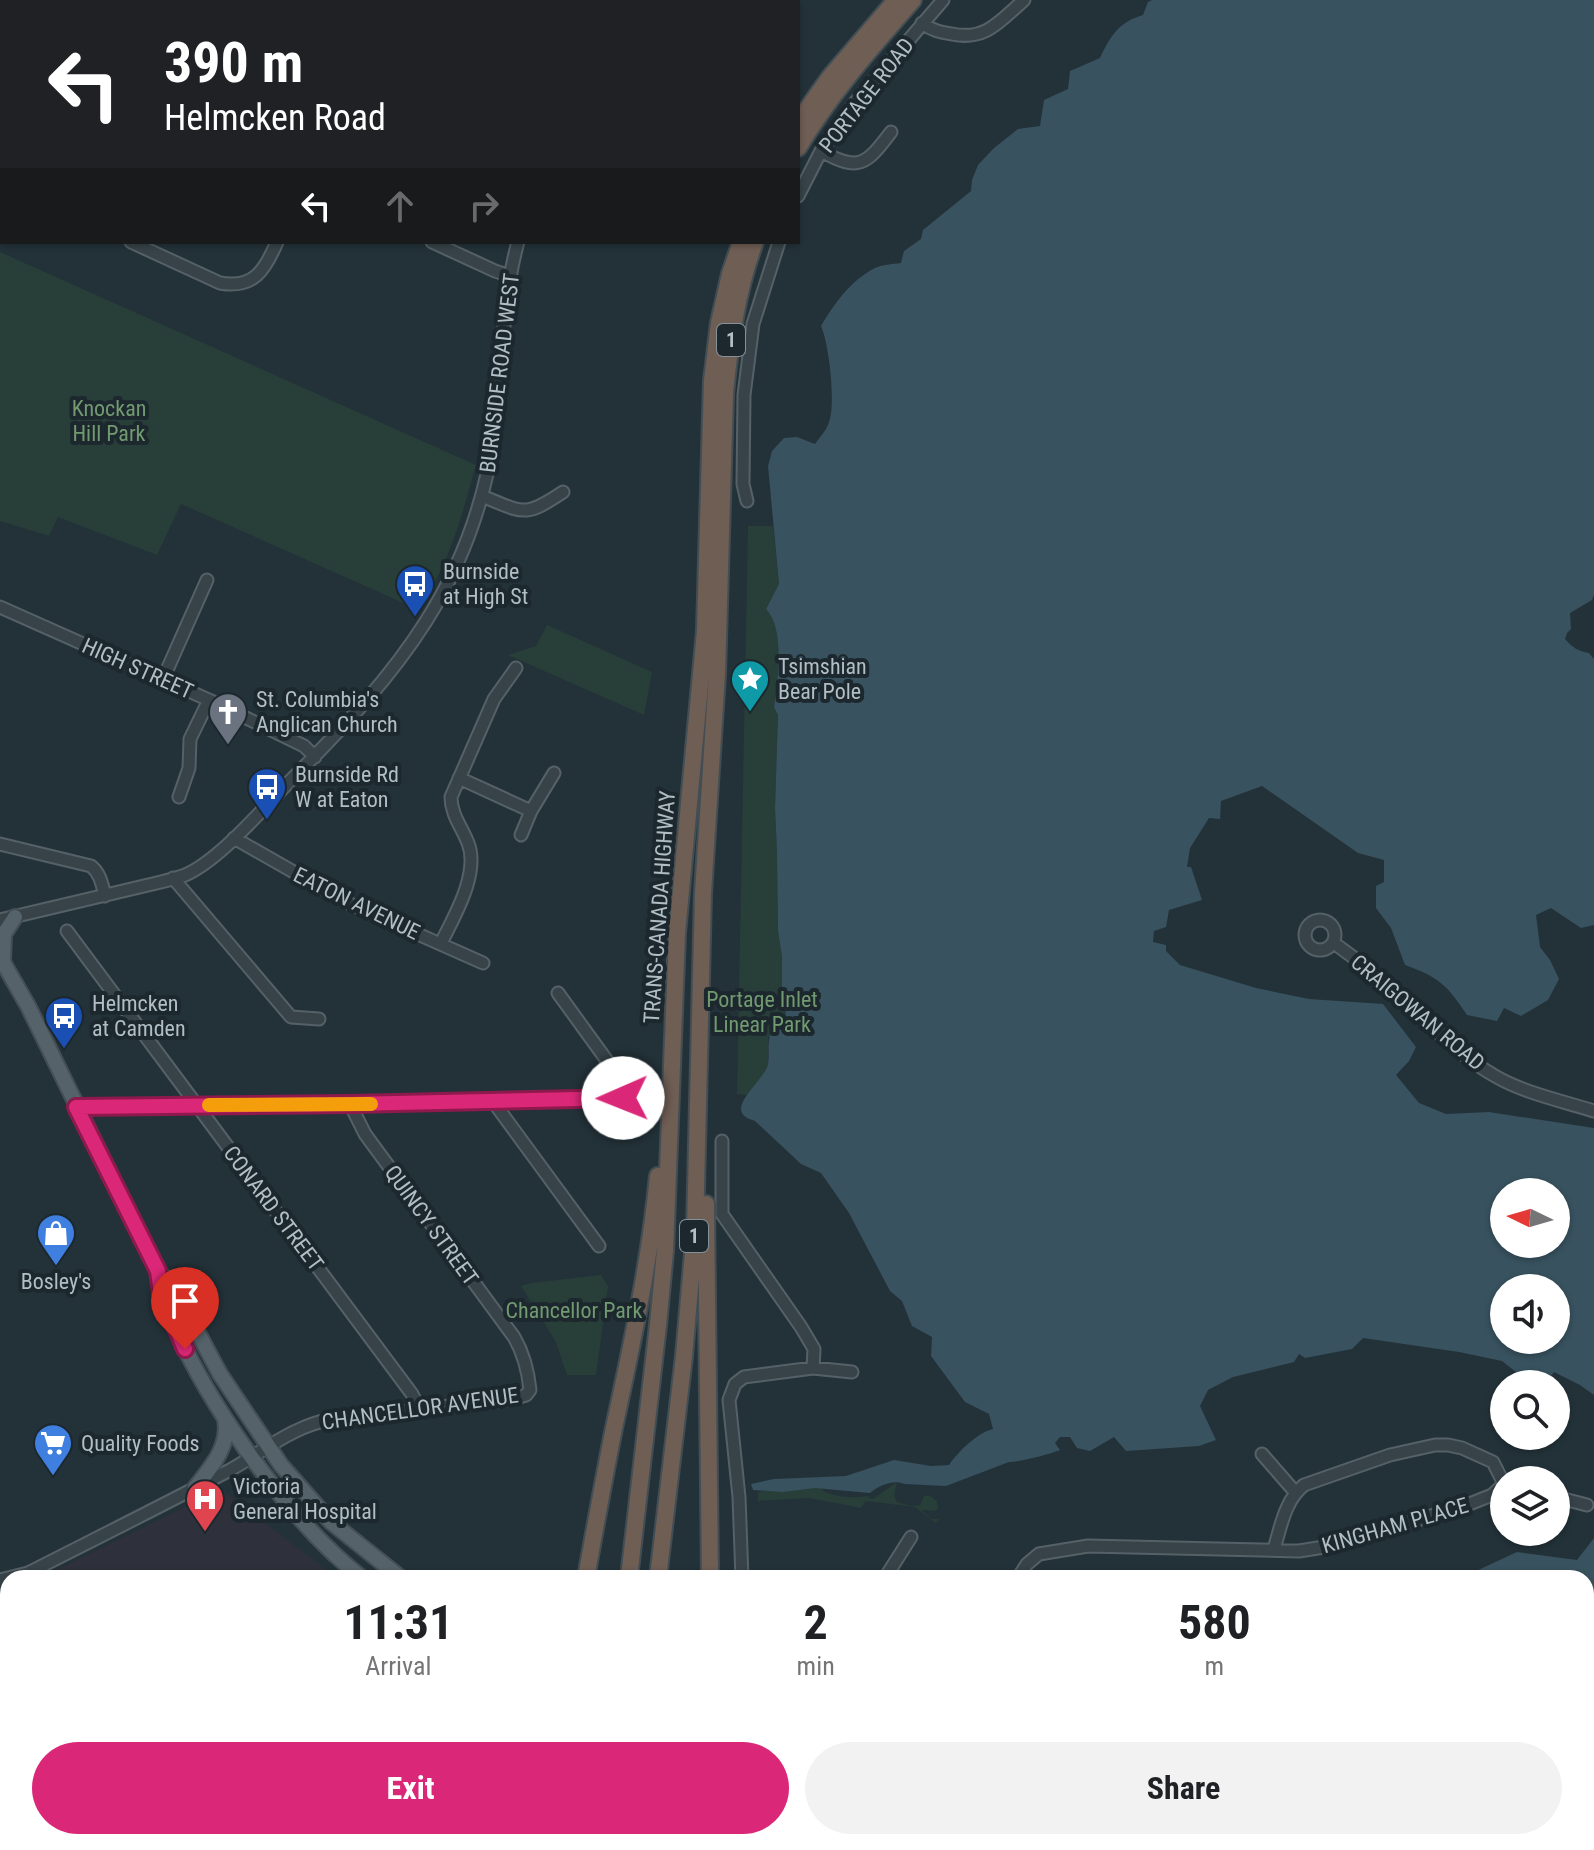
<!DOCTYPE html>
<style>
:root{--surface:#fff;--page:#f2f2f2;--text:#202124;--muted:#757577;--accent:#db2777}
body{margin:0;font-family:"Roboto Condensed",sans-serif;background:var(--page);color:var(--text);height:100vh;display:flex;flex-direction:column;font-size:30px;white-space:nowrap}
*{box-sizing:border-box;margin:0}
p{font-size:26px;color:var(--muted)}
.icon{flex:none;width:44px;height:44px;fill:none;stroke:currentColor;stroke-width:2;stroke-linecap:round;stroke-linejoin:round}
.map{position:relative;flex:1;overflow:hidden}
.sheet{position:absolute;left:0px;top:1570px;width:1594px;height:280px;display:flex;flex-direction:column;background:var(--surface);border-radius:24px 24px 0 0;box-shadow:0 2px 6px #0004}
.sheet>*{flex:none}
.top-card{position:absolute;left:0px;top:0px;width:800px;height:244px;box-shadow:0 2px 6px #0004;background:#202124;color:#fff;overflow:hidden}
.needle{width:52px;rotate:275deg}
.buttons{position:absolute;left:1490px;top:1178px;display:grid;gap:16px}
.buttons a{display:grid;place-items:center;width:80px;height:80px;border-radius:50%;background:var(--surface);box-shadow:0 2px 6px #0004;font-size:40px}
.pin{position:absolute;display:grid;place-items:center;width:68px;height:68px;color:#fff;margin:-82px -34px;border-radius:50% 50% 50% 0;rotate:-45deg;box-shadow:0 0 8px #0007}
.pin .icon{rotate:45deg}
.me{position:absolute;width:88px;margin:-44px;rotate:269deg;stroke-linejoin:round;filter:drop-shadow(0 0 6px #0008)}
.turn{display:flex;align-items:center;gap:28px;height:168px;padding:0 32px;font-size:36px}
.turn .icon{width:104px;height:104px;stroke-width:2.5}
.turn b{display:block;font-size:56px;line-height:68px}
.lanes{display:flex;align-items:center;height:76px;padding:0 32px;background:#0003;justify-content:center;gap:40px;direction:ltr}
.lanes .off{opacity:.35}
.eta{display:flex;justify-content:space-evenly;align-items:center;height:136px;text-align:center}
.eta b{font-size:48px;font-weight:700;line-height:56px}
.button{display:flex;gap:16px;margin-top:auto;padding:16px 32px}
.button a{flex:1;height:92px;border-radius:48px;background:var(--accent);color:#fff;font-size:32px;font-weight:700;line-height:92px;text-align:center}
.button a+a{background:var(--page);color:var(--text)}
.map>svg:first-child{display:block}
.medical{fill:#2e303b}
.green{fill:#283e39}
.water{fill:#38525f;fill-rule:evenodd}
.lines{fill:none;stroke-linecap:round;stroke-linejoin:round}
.minor-casing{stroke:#556167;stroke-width:15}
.major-casing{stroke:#434f55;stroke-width:18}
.highway-casing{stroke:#424e54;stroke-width:20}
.minor{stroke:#374349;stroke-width:11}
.major{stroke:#556269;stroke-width:14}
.highway{stroke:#6f5e54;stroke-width:16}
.route-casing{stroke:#8e194d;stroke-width:20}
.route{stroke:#db2777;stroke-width:14}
.slow{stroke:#f59e0b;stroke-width:14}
.labels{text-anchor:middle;stroke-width:8;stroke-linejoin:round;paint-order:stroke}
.shield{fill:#1c282e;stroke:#859198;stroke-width:2}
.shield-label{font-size:20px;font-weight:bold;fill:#b2bec5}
.street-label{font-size:22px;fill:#b2bec5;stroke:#1c282e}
.park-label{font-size:22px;fill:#729a71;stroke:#1c282e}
.poi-label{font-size:22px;fill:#b2bec5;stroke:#1c282e;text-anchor:start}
</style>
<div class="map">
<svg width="1594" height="1850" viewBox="0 0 1594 1850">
<rect width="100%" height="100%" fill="#233239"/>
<path class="medical" d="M221 1489 337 1578H40Z
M8 1667V1842H446L440 1850H0V1677Z"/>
<path class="green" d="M0 252 476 465C462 515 449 568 417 609L181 504 157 555 58 517 49 536 0 521Z
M748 526H773L779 584 766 609C785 630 778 680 774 706L778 715 775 808 777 853 778 931 782 956V999L786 1013 783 1028 768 1038V1064L762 1077 747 1095 737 1094Z
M547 625 652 672 644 715 508 655 536 646Z
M601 1275 608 1286 596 1375H567L556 1342 521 1286 531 1283Z
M897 1482 894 1495 897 1502 911 1506 920 1505 924 1496H930L937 1501 938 1509 934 1511 924 1510 922 1511 932 1519H939L936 1523 915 1507 866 1501 861 1508 809 1498 758 1501V1492L821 1483 823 1491C838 1498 854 1498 870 1496L868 1498 873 1499Z
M967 1842H1097L1083 1850H974Z"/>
<path class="water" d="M1152 0H1594V595L1592 600 1570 613 1571 629 1567 633 1565 639C1573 648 1578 651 1589 653L1594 659V925L1581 928 1551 908 1536 915 1540 947 1550 960 1559 979 1548 1000 1521 1016 1504 1008 1497 1021 1467 1015C1448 986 1439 977 1405 965L1391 928 1376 908V886L1384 882V860L1358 853 1262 786 1221 801 1220 819 1209 818 1190 848 1187 867H1191L1202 900 1169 910 1166 927 1154 931 1153 942 1166 945V951L1180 965 1256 988 1309 999 1383 1004 1416 1047 1409 1061 1396 1075 1419 1103 1446 1114 1489 1112 1594 1128V1395L1580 1385 1554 1372 1545 1384H1531L1502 1361 1459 1352 1363 1338 1352 1349 1305 1358 1299 1354 1294 1362 1233 1377 1208 1390 1200 1406 1216 1440 1199 1446 1126 1451 1114 1437 1090 1451 1077 1448 1070 1437H1060L1055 1443 1060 1450C1051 1454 1019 1462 1009 1462L946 1486 904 1484C894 1479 878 1486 870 1493L815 1488 783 1492 753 1490 751 1484 774 1479 846 1476 894 1460 931 1466 949 1465C959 1451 977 1433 993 1429L989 1414 965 1402 931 1356 932 1337 912 1326 902 1301 890 1291 849 1213 821 1173 801 1164 755 1121C719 1112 764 1082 768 1064 770 1053 766 1042 772 1031L783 1028 786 1013 782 999V956L778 931 777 853 775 808 778 715 774 707C778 680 785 629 766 609L779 584 768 466 772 451 784 438 797 437 815 444C819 438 827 430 829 422 836 403 829 344 821 326 835 303 850 281 875 268 882 265 892 264 901 263L904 251 921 239 923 230 971 191 972 180 978 165 994 148 1018 129 1040 126 1044 100 1068 89 1070 71 1100 58C1111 35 1119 22 1143 15L1148 2ZM1504 1192H1556V1244H1504ZM1504 1288H1556V1340H1504Z
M1594 1538V1594H1586V1578H1461L1517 1552 1577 1560Z"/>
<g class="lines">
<g class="minor-casing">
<path id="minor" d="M346 0 348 2
M756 0 759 2
M671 2 673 0
M922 23C933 31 940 32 952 34 986 41 1000 21 1024 0
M0 41H2
M821 151C859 172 866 165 891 132
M798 196 821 151 853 105 943 0
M131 242 220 283C254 289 265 270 277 242
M432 242 495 271 510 276
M482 496C524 513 524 518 563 492
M747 501 743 484 744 395 753 324 779 242
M0 607 209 700 304 746 315 757
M163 679 207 580
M459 778 531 811
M179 797 189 768 190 739 209 700
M521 835 531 811 554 773
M234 838 348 903 483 963
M0 844 91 866C100 873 102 884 105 896
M173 878 291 1017 319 1019
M1305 935a15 15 0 1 1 30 0a15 15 0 1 1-30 0Z
M0 920 161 882C169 880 177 878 185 875 220 860 265 806 293 778 398 673 475 582 495 429 503 366 501 303 518 242
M67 931 412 1394 420 1410
M441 943C454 917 480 873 468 843 462 827 451 815 451 797L494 699 516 668
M1334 943C1359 961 1383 980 1405 1001 1434 1028 1461 1057 1495 1076 1524 1093 1562 1101 1594 1111
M492 1100 599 1246
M76 1107 350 1104 623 1098 624 1087 621 1080 558 993
M722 1141V1214L801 1327 814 1349 813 1368
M1262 1454 1295 1492
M1556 1497 1587 1505
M742 1578 739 1497 729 1400 735 1384 744 1377 813 1368 852 1372
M885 1578 911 1537
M1018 1578 1027 1564 1039 1554 1088 1546 1299 1551 1324 1547 1462 1507 1492 1495 1504 1484 1493 1462 1462 1448 1448 1445H1435L1390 1455 1304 1485C1285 1500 1281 1526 1274 1549
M0 1580 28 1573C95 1539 163 1505 230 1470 264 1451 294 1425 333 1419L513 1399 526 1395 530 1390C528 1370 524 1354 514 1337L365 1134 350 1104
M0 1584C8 1593 9 1605 0 1615
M1586 1682 1594 1681
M1363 1842 1380 1847"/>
</g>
<g class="major-casing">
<path id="major" d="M0 957 28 1006 158 1271 174 1288 220 1374 281 1465 331 1522 401 1578
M3 962 4 934 15 917
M158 1272C161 1295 170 1314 179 1335 197 1377 221 1414 247 1451 281 1498 316 1542 362 1578
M195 1488C211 1467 230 1447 225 1419
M867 1842 876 1850
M909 1842V1850"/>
</g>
<g class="highway-casing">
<path id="highway" d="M798 122 830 77 896 0
M798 148C830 94 872 47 913 0
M706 1204 710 1578
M586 1578C595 1528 604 1478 614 1428 632 1344 650 1261 658 1176
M629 1578 658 1325 665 1251 677 933 705 631 712 381 719 323 730 274 741 242
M658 1578 684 1356 695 1230 703 893 717 674 725 393C730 342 737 290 755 242
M572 1842 574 1850
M618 1842V1850
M646 1842 647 1850
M713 1850 717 1842"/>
</g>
<use href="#minor" class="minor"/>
<use href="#major" class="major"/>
<use href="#highway" class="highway"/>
</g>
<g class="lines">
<g class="route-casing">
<path id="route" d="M185 1349 161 1293 158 1271 76 1107 350 1104 623 1098"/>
</g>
<use href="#route" class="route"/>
<path class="slow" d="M209 1105 371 1104"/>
</g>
<defs>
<g id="bus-pin" transform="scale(2)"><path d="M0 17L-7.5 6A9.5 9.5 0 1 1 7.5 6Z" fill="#1a4fb4" stroke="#1c282e"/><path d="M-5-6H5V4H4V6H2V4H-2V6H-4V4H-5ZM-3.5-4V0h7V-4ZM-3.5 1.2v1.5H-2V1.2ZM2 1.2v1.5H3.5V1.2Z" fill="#fff"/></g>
<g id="sight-pin" transform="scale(2)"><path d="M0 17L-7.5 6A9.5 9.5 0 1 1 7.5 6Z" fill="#0f9aa8" stroke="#1c282e"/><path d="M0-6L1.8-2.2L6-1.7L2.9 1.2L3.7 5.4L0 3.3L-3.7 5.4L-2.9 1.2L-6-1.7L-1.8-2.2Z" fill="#fff"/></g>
<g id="church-pin" transform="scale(2)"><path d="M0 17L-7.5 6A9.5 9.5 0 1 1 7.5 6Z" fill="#6b7280" stroke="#1c282e"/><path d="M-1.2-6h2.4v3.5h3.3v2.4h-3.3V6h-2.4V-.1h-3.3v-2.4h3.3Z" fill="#fff"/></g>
<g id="shop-pin" transform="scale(2)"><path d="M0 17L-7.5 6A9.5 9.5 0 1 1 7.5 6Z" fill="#3f7fe0" stroke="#1c282e"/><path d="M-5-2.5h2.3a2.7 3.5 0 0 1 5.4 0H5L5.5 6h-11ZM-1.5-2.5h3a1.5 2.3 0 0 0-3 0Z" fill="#fff"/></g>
<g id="supermarket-pin" transform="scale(2)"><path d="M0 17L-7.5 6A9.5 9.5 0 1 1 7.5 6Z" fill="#3f7fe0" stroke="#1c282e"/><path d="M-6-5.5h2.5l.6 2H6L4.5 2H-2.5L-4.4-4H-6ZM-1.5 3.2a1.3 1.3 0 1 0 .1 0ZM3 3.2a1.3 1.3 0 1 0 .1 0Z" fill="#fff"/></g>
<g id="hospital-pin" transform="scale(2)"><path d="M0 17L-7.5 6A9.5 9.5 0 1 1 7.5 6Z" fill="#e0444e" stroke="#1c282e"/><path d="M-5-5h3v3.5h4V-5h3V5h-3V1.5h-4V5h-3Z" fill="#fff"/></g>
</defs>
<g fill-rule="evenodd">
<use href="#bus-pin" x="415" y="584"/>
<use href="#sight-pin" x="750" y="679"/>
<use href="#church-pin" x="228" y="712"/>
<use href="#bus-pin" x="267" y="787"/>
<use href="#bus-pin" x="64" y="1016"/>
<use href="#shop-pin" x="56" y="1233"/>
<use href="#supermarket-pin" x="53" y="1443"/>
<use href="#hospital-pin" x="205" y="1499"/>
</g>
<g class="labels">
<g class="shield">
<rect x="717" y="324" width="28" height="32" rx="6"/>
<rect x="680" y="1220" width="28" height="32" rx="6"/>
</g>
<g class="shield-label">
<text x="731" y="347">1</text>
<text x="694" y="1243">1</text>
</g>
<g class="street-label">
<text transform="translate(866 95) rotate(-52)" y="8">PORTAGE ROAD</text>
<text transform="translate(499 373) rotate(-83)" y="8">BURNSIDE ROAD WEST</text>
<text transform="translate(138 668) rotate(24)" y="8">HIGH STREET</text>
<text transform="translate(357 903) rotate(26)" y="8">EATON AVENUE</text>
<text transform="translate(659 907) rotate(-86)" y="8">TRANS-CANADA HIGHWAY</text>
<text transform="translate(1418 1012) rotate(40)" y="8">CRAIGOWAN ROAD</text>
<text transform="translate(274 1208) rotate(53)" y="8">CONARD STREET</text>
<text transform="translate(432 1225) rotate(54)" y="8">QUINCY STREET</text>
<text transform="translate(420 1408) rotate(-8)" y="8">CHANCELLOR AVENUE</text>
<text transform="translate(1395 1525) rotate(-16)" y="8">KINGHAM PLACE</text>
</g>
<g class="park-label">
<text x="109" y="416">Knockan<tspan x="109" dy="25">Hill Park</tspan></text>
<text x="762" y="1007">Portage Inlet<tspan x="762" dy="25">Linear Park</tspan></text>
<text x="574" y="1318">Chancellor Park</text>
</g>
<g class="poi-label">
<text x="443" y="579">Burnside<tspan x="443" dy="25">at High St</tspan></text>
<text x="778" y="674">Tsimshian<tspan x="778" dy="25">Bear Pole</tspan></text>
<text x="256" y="707">St. Columbia's<tspan x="256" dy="25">Anglican Church</tspan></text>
<text x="295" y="782">Burnside Rd<tspan x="295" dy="25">W at Eaton</tspan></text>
<text x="92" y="1011">Helmcken<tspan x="92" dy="25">at Camden</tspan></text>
<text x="56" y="1289" text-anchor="middle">Bosley's</text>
<text x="81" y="1451">Quality Foods</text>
<text x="233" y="1494">Victoria<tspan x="233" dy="25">General Hospital</tspan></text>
</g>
</g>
</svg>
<div class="buttons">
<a><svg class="needle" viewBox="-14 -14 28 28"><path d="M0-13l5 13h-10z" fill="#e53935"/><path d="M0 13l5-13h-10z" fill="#757577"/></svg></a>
<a><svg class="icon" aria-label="sound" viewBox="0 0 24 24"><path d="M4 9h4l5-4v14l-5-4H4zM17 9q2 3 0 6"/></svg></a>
<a><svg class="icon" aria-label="search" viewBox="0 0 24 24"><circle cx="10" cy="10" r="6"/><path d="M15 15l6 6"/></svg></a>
<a><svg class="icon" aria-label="layers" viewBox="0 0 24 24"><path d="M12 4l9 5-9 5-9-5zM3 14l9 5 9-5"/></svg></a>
</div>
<div class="pin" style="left:185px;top:1349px;background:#d93025"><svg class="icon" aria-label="arrive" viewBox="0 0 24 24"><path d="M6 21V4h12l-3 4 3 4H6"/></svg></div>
<svg class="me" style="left:623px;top:1098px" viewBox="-20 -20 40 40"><circle r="19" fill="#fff"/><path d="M0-13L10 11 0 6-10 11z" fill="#db2777"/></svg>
<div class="top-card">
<div class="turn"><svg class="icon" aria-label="left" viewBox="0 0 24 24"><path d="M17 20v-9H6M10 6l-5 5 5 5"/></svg><div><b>390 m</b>Helmcken Road</div></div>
<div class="lanes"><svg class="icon" aria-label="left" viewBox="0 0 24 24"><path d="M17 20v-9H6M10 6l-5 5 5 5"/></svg><svg class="icon off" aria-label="ahead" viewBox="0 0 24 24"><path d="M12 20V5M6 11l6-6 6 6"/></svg><svg class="icon off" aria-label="right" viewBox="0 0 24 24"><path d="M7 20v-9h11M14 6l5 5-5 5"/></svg></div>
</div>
<section class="sheet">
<div class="eta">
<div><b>11:31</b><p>Arrival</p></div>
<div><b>2</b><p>min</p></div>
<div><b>580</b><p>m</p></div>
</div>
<div class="button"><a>Exit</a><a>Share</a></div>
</section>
</div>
